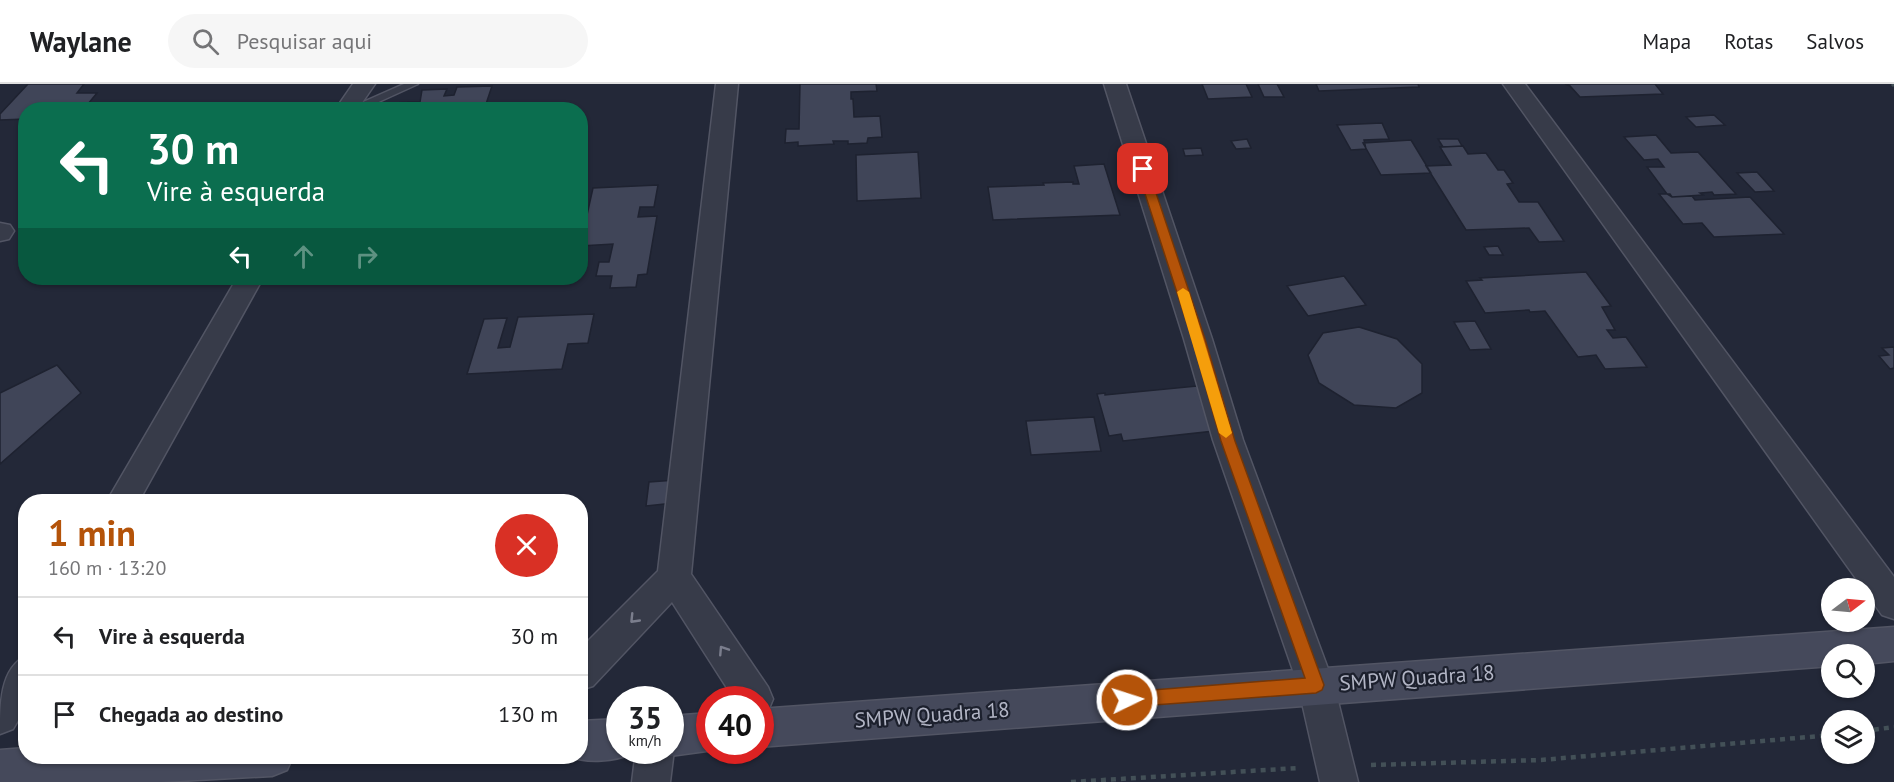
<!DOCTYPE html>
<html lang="pt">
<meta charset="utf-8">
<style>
:root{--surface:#fff;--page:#f6f6f6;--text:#202124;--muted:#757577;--line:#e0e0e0;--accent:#b45309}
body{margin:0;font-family:"PT Sans",sans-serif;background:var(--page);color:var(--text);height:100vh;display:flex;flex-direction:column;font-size:22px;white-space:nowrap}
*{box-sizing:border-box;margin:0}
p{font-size:20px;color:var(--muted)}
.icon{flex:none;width:33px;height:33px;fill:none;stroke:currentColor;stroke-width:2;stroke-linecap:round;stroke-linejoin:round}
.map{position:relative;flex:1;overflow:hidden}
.sheet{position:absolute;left:18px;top:410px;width:570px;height:270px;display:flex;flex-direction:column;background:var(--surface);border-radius:24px;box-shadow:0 2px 4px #0004}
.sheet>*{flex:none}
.guide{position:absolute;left:18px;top:18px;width:570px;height:183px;border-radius:24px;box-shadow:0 2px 4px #0004;background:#0b6e4f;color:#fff;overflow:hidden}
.needle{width:39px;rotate:74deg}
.buttons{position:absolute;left:1821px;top:494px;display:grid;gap:12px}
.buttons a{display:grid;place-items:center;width:54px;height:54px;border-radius:50%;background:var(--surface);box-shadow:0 2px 4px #0004;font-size:30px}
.speed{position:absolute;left:606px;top:602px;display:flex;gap:12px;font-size:30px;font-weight:700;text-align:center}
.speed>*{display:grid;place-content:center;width:78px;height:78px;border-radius:50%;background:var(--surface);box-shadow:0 2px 4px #0004;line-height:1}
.speed small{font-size:15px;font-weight:400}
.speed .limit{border:9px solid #d22;background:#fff;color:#111}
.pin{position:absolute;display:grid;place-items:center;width:51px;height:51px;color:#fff;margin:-26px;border-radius:12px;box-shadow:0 3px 9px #0006}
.me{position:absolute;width:66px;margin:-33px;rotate:86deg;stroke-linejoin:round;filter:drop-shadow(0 0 4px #0008)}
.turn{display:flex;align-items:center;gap:21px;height:126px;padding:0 30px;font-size:27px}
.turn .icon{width:78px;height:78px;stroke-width:2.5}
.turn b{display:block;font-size:42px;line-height:51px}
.lanes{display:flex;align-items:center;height:57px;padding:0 30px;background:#0003;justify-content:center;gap:30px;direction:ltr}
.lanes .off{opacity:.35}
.round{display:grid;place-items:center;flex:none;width:63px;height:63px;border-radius:32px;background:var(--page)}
.overview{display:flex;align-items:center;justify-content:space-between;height:102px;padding:0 30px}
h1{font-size:36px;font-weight:800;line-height:45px;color:var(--accent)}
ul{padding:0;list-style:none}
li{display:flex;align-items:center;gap:18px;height:78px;padding:0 30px;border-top:2px solid var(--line)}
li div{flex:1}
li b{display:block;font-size:22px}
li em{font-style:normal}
header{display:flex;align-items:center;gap:36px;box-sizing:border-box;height:84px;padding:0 30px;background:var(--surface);border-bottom:2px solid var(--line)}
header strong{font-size:28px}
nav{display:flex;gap:33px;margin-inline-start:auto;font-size:21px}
.search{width:420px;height:54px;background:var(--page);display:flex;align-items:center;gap:15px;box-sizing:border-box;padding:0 21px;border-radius:33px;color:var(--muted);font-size:22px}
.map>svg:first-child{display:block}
.building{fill:#404558;stroke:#1e2230;stroke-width:1.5}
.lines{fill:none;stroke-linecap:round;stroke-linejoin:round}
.lane-casing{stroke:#525564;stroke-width:3}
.street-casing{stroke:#525564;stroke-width:3}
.secondary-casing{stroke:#525564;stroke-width:3}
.path-far1{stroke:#435057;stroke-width:3;stroke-dasharray:4 4;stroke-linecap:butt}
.path{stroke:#435057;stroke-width:4.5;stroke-dasharray:5 5;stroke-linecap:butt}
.lane{fill:#373b49;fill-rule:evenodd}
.street{fill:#373b49;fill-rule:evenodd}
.secondary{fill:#45495b;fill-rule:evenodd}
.oneway{stroke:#7b7e8d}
.route{fill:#b45309;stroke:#753606;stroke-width:1.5}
.slow{fill:#f59e0b}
.labels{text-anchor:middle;stroke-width:4.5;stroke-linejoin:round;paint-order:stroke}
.near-street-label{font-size:21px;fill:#b2b5c5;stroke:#1c202d}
</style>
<header>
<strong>Waylane</strong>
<div class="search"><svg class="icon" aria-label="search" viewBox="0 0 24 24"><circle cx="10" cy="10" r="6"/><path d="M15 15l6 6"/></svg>Pesquisar aqui</div>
<nav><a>Mapa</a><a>Rotas</a><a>Salvos</a></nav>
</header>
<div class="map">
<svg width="1894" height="698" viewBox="0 0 1894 698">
<rect width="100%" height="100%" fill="#232838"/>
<path class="building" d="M28 0H84L77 9H97L83 26H26V35L0 36V30Z
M800 0H876L877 7 851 8V15H853L854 33 880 32 882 53 868 54 867 59 848 60V57H833L834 60 798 62V58L785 59 786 45H799Z
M1202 0H1246L1252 13 1208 15Z
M1258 0H1277L1284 13H1264Z
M1316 0H1418L1419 3 1319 7Z
M1565 0H1655L1663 10 1580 13 1570 2Z
M492 2 484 26H405L408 18H420L422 6 447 5 444 12 454 11 457 3Z
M408 18 405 26H392L395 19Z
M1714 31 1725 41 1696 43 1686 33Z
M1382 39 1389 55 1364 56 1366 65 1351 66 1337 41Z
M1656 51 1671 69 1698 68 1736 110 1714 111 1712 108 1700 109 1703 111 1672 113 1667 110 1647 83H1664L1658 75 1644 76 1624 53Z
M1247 55 1251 64 1236 65 1231 57Z
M1438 55H1458L1462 62 1443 63Z
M1411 56 1431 89 1381 91 1363 59Z
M1463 62 1468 70 1486 69 1498 86H1504L1513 99 1507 100 1519 118H1538L1564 157 1539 158 1529 144 1466 146 1426 82 1451 81 1440 63Z
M1201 64 1203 71 1185 72 1183 65Z
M918 68 921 114 857 117 856 71Z
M1104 80 1120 131 993 136 988 103 1044 101 1043 99 1073 98V100H1079L1074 82Z
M1757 88 1774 107 1755 108 1737 89Z
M658 101 654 123H640L638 133 657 132 647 190 638 191 636 203 610 204 612 192H596L599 178H609L613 160 580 162 593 104Z
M1659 110H1670L1672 113 1692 112 1695 116 1750 113 1784 150 1714 153 1702 139 1683 140Z
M1498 162 1503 171H1489L1484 163Z
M1586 188 1611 222 1602 223 1615 246H1607L1613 254 1626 253 1647 283 1605 285 1596 271 1578 273 1545 227 1530 228 1529 226 1485 229 1466 197 1482 196 1480 194Z
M1344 192 1366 221 1308 232 1287 202Z
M594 230 588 259 568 260 562 285 467 290 484 235 507 234 498 264 510 263 518 233Z
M1475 237 1491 265 1470 266 1454 238Z
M1359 243 1397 255 1422 280V309L1396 324 1354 321 1319 299 1308 271 1323 249Z
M1894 263V284L1890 285 1879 272 1889 271 1882 264Z
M57 281 81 309 0 380V309Z
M1197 302 1214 347 1123 357 1121 350 1109 352 1097 310 1105 309V311Z
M1094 333 1101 367 1031 371 1026 337Z
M676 396 674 419 646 422 649 398Z"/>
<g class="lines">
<g class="lane-casing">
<path id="lane" d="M404 0H418L361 26H345Z"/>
</g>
<g class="street-casing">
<path id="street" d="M353 0H375L357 26H335Z
M716 0H738L691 490 768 603 773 615 768 627 760 630V615H734L672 518 593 602 580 606V565L658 487Z
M1104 0H1126L1212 255 1243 356 1334 601 1358 698H1320L1298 601 1213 356 1184 255Z
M1503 0H1525L1894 493V535L1882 531Z
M0 139 10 141 14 147 9 155 0 157Z
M237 194H263L139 417H107Z
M26 572V623L13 645 0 650C0 621 0 584 26 572Z
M670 658 674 666 670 698H632L636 666H670Z"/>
</g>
<g class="secondary-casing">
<path id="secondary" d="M1894 543V577L1864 580V570H1832V582L760 663V625Z
M710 629V666H714L670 672 656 666H670V632Z
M620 635V666H636L635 669C614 677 589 680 568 672H580V637Z
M26 664V672H293L287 686 272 692 161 698H0V666Z"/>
</g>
<path class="path-far1" d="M1892 0 1894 2"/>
<path class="path" d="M1864 647 1894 643
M1371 681 1541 676 1832 651
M1071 698 1298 684"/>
<use href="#lane" class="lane"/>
<use href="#street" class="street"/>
<use href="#secondary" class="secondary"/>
</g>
<defs><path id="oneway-chevron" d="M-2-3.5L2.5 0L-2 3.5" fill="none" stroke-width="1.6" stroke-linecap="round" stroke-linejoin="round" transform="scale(1.5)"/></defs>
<g class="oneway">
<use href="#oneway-chevron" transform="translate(634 535) rotate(134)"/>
<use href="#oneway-chevron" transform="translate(723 566) rotate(-123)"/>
</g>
<path class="route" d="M1143 82 1148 85 1205 255 1235 357 1324 601 1322 606 1316 609 1127 623 1121 621 1119 616 1121 610 1127 608 1305 594 1221 357 1192 255 1137 85Z"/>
<path class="slow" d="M1183 204 1189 208 1232 349 1226 354 1219 349 1177 208Z"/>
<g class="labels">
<g class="near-street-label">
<text transform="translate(1417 594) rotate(-4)" y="7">SMPW Quadra 18</text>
<text transform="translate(932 631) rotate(-4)" y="7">SMPW Quadra 18</text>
</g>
</g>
</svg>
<div class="buttons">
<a><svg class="needle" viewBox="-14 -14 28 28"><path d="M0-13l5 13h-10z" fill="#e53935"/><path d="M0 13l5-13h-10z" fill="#757577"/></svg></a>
<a><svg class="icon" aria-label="search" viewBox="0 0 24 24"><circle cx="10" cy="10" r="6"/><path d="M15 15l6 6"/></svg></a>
<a><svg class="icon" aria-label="layers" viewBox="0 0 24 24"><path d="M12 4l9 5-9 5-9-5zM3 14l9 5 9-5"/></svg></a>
</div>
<div class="speed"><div>35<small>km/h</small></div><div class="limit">40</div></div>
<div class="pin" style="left:1143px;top:85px;background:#d93025"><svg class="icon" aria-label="arrive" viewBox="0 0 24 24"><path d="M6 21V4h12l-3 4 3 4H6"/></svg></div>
<svg class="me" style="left:1127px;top:616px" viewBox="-20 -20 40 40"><circle r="17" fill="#b45309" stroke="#fff" stroke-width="3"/><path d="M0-11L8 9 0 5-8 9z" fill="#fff"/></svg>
<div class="guide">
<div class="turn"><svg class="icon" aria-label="left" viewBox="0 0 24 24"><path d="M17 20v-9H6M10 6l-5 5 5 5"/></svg><div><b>30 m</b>Vire à esquerda</div></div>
<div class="lanes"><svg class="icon" aria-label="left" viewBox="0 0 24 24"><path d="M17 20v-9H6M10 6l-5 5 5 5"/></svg><svg class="icon off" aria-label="ahead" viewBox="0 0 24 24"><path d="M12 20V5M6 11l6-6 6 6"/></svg><svg class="icon off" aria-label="right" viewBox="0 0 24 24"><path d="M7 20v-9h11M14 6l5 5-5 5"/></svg></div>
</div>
<section class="sheet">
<div class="overview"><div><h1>1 min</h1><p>160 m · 13:20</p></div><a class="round" style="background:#d93025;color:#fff"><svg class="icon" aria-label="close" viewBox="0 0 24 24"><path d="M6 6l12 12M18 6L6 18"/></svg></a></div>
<ul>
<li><svg class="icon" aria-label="left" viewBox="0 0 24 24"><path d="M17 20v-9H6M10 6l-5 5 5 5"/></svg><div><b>Vire à esquerda</b></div><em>30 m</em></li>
<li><svg class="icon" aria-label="arrive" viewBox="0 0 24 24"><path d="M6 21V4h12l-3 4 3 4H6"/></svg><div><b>Chegada ao destino</b></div><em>130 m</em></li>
</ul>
</section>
</div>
